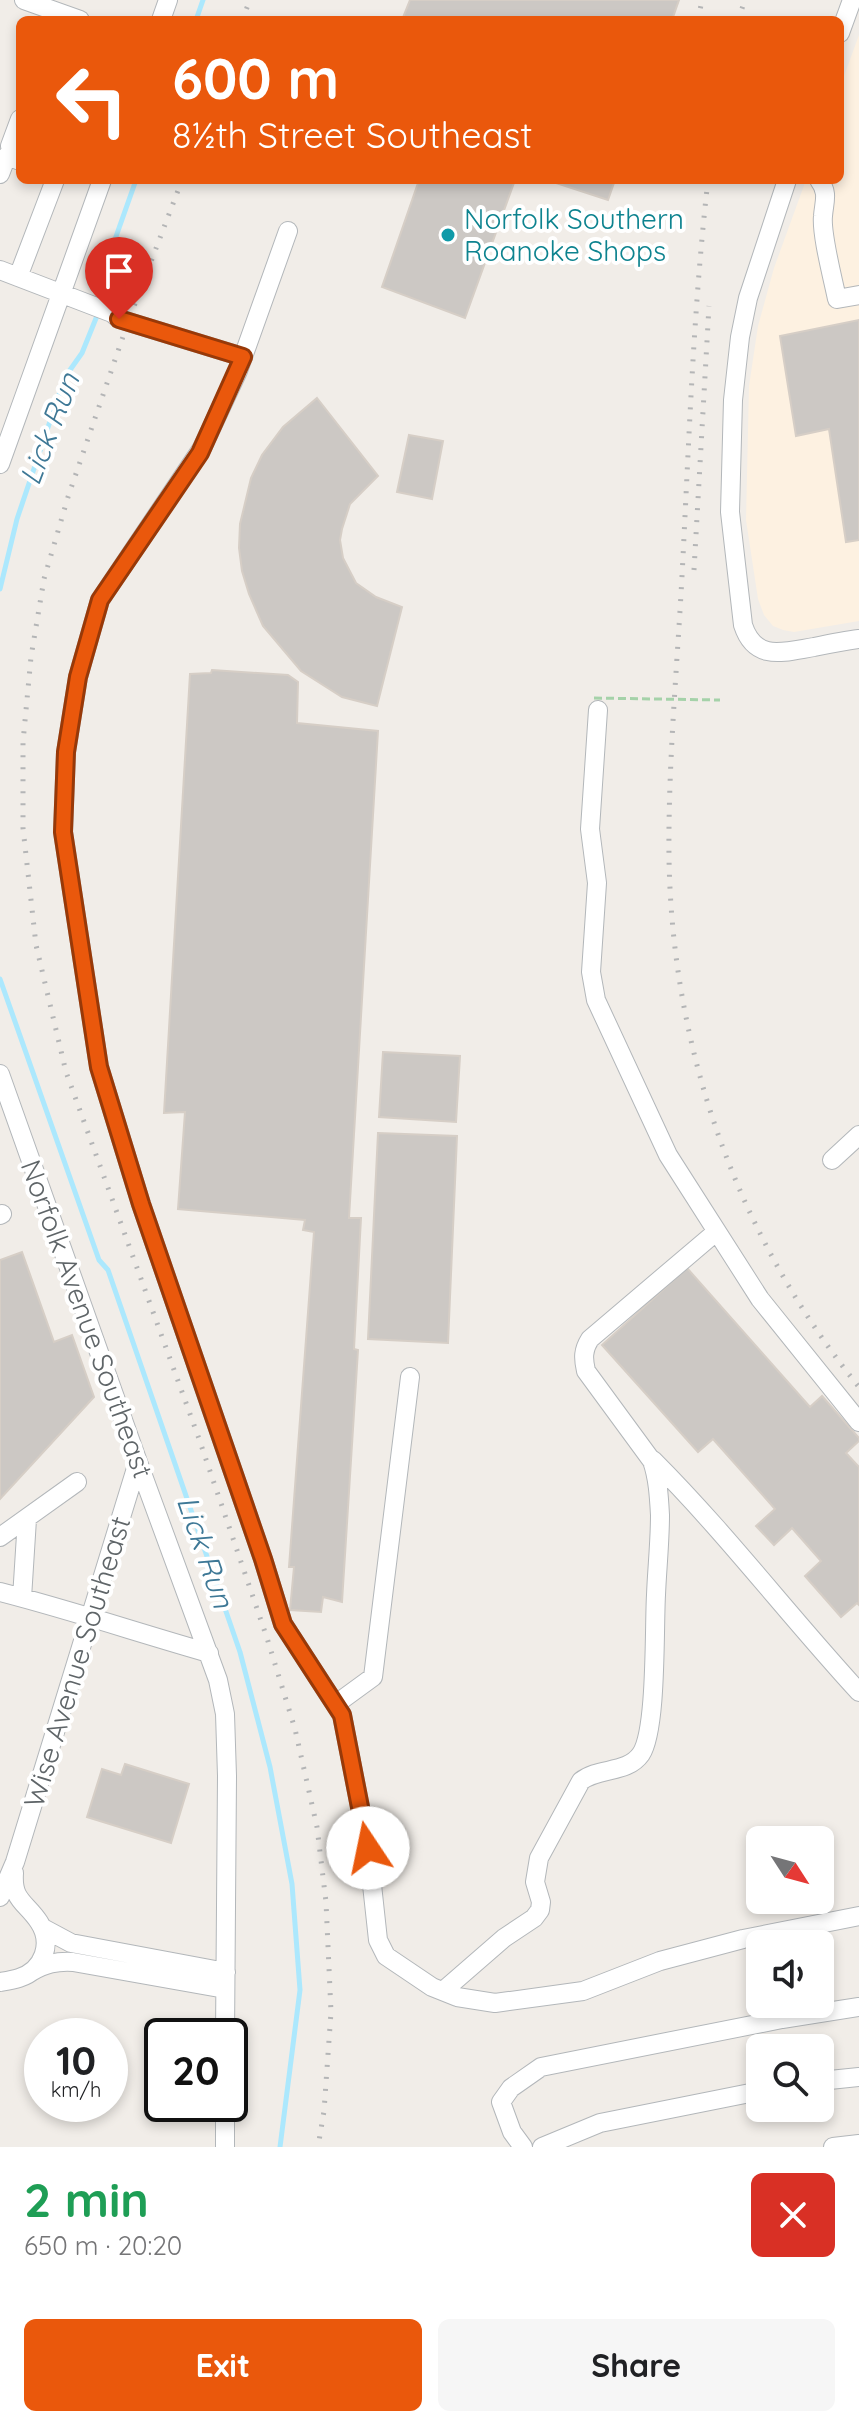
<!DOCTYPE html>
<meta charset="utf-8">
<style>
:root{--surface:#fff;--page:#f6f6f6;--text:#202124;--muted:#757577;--accent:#ea580c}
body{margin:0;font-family:Quicksand,sans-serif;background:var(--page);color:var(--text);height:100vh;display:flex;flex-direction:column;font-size:30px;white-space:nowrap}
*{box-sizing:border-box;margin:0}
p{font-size:26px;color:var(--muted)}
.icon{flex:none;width:44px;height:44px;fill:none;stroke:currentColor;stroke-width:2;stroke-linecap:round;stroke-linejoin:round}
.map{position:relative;height:2147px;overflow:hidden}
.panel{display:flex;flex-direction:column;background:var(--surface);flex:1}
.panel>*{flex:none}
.hud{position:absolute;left:16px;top:16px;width:828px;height:168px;border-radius:12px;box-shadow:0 4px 12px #0003;background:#ea580c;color:#fff;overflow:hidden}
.needle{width:52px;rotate:126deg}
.controls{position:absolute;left:746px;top:1826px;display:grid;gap:16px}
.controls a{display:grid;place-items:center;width:88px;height:88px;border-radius:12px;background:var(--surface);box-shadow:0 4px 12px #0003;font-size:40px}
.speed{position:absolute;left:24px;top:2018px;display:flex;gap:16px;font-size:40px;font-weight:700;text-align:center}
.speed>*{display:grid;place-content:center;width:104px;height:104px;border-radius:50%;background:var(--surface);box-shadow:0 4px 12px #0003;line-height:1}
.speed small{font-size:20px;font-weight:400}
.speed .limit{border:4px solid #111;border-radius:12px;background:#fff;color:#111}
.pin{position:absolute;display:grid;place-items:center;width:68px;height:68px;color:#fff;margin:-82px -34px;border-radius:50% 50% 50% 0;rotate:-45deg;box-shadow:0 0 8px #0007}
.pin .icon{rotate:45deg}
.me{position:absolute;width:88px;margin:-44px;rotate:349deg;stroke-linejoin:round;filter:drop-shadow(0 0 6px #0008)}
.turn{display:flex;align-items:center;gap:28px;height:168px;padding:0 24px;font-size:36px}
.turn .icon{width:104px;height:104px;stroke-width:2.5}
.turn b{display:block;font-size:56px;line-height:68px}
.round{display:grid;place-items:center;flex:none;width:84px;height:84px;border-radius:12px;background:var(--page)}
.headline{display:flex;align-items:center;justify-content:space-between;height:136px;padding:0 24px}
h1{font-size:48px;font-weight:700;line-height:60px;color:#1e9e55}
.cta{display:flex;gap:16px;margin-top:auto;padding:16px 24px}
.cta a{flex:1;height:92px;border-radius:12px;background:var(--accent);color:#fff;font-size:32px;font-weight:700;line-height:92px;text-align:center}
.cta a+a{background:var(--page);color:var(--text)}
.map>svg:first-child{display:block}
.commercial{fill:#fdf1e1}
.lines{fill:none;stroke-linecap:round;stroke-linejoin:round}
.stream{stroke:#ace8fd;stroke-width:5}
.building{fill:#ccc8c4;stroke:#d6cec6;stroke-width:2}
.minor-casing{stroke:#b3b7ba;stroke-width:20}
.minor{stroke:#fff;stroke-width:18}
.rail{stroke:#b4b5b6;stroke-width:5;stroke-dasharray:2 10;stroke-linecap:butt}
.path-bridge{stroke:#a5d2a9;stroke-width:3;stroke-dasharray:8 4;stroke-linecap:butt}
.route-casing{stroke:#983908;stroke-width:20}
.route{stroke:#ea580c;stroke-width:14}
.culture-dot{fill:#0f9aa8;stroke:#fff;stroke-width:3}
.labels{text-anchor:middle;stroke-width:8;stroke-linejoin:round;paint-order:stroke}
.culture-label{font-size:28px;fill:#0d838f;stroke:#fff;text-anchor:start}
.street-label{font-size:28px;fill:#5f6568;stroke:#fff}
.water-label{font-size:30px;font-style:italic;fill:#3e7896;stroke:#fff}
</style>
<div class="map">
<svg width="859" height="2147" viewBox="0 0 859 2147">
<rect width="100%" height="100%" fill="#f1ede8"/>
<path class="commercial" d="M859 35V621L794 632 783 630 773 626 764 615 758 599 746 520 749 386 758 326 774 268 806 180H840V87Z"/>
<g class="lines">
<path class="stream" d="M196 20 203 0
M0 589 17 519 65 377 82 353 105 296 113 245 136 180
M0 979 99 1260 108 1270 240 1652 270 1767 292 1884 300 1990 280 2147"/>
</g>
<path class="building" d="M410 0H679L672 20H402Z
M413 180H515L465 318 382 287 418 183Z
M547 180H615L608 200Z
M859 320V540L846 542 829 429 796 436 780 336Z
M317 398 378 476 350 504 342 529 340 540 343 558 356 583 376 597 402 607 377 706 342 697 301 671 263 626 249 594 242 571 239 548 240 524 251 478 262 455 283 427Z
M409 435 443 441 432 499 397 492Z
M212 670 288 675 298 682 297 723 378 731 349 1218H361L354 1349 358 1350 342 1602 323 1597 321 1612 290 1610 294 1567H289L314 1232 303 1230 305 1220 178 1209 185 1112 164 1113 190 674 211 673Z
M383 1052 460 1056 456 1122 379 1117Z
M378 1133 457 1136 448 1343 368 1339Z
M22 1252 54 1342 72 1335 94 1397 0 1499V1260Z
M687 1268 810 1407 822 1396 859 1438V1441L846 1453 859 1467V1605L857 1603 841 1617 805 1576 821 1561 792 1528 774 1545 756 1526 775 1509 713 1439 698 1452 602 1345Z
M125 1764 189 1784 171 1843 87 1817 102 1769 121 1775Z"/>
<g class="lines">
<g class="minor-casing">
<path id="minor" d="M24 0 80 20
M161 20 168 0
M840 33 852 0
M20 119 10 146 20 149
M0 174 7 156 20 161
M787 180 748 298 740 337 733 400 730 512 743 625C755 662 783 652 814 647 829 644 844 641 859 639
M819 180C829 193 824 202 823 216 821 234 833 279 837 299L859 295
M288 231 238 371 202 448 100 600 78 677 66 752 63 832 99 1067 141 1204 263 1559 283 1624 342 1715 368 1848 378 1940 386 1956 432 1987 457 1997 495 2003 583 1991 660 1961 743 1939 859 1916
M0 270 112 313 119 319 243 357
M18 277 55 180
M0 464 102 180
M598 710 590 829 597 883 591 972 596 1000 668 1155 760 1299 859 1422
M0 1074 138 1462 218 1680 225 1714 227 1776 225 2036
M832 1160 859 1135
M0 1215 2 1214
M653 1460C726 1533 789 1616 859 1692
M0 1537 77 1482
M0 1592C70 1610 139 1633 209 1653
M22 1598 27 1519
M336 1704 373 1677 410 1377
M0 1897 15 1862 138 1462
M43 1928 71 1943 226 1972
M31 1972C45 1964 56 1961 73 1962L225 1989
M0 1982C6 1981 13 1980 19 1978 44 1970 53 1943 39 1922 26 1902 12 1901 14 1873
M443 1991 504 1938 534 1918 540 1910 541 1902 535 1882 539 1858 581 1781C599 1767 627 1774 641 1754 657 1730 654 1628 656 1595 657 1569 660 1542 660 1515 659 1497 658 1478 652 1461L586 1371C583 1358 583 1350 590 1339L716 1232
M820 2081 859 2077
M225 2104V2147
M523 2147 512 2132 501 2102 511 2088 541 2067 782 2019 859 2007
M542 2147 600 2123 760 2091
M833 2147 859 2144"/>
</g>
<use href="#minor" class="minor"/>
<path class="rail" d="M242 20 250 0
M698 20 702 0
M738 20 745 0
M182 180 128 322 68 497 44 579 31 657 23 742V828L36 945 66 1072 198 1436 267 1638 295 1729 317 1827 326 1902 331 2012 324 2111 318 2147
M708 180C693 311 689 444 682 576 677 670 668 764 669 858 672 1051 738 1238 859 1387
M694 570 709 306"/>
<path class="path-bridge" d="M594 698 720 700"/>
</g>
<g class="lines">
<g class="route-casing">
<path id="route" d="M119 319 243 357 200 453 100 600 78 677 66 752 63 832 99 1067 141 1204 263 1559 283 1624 342 1715 368 1848"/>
</g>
<use href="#route" class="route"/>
</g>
<circle class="culture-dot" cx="448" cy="235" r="8"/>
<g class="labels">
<g class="culture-label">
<text x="464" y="229">Norfolk Southern<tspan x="464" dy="32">Roanoke Shops</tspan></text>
</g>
<g class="street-label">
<text transform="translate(87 1319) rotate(70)" y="10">Norfolk Avenue Southeast</text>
<text transform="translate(77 1662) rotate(-73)" y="10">Wise Avenue Southeast</text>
</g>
<g class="water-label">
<text transform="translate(50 429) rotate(-69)" y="10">Lick Run</text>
<text transform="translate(205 1552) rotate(71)" y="10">Lick Run</text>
</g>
</g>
</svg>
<div class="controls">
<a><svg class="needle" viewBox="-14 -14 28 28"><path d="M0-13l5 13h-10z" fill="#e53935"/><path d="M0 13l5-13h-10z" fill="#757577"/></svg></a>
<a><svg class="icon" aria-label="sound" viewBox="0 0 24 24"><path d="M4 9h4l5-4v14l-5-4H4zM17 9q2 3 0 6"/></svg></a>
<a><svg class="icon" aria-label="search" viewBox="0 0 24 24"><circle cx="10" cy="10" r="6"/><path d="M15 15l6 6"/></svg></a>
</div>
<div class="speed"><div>10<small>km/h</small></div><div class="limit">20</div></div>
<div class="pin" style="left:119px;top:319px;background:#d93025"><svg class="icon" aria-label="arrive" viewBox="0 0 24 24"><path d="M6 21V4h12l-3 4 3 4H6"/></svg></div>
<svg class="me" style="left:368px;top:1848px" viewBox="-20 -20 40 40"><circle r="19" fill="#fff"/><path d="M0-13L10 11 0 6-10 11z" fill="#ea580c"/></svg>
<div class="hud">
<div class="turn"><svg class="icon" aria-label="left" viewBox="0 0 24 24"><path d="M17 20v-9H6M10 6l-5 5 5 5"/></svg><div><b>600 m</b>8½th Street Southeast</div></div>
</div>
</div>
<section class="panel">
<div class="headline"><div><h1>2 min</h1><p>650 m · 20:20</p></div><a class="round" style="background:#d93025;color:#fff"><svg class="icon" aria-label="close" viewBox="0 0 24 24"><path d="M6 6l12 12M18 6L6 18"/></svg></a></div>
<div class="cta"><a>Exit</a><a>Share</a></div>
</section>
